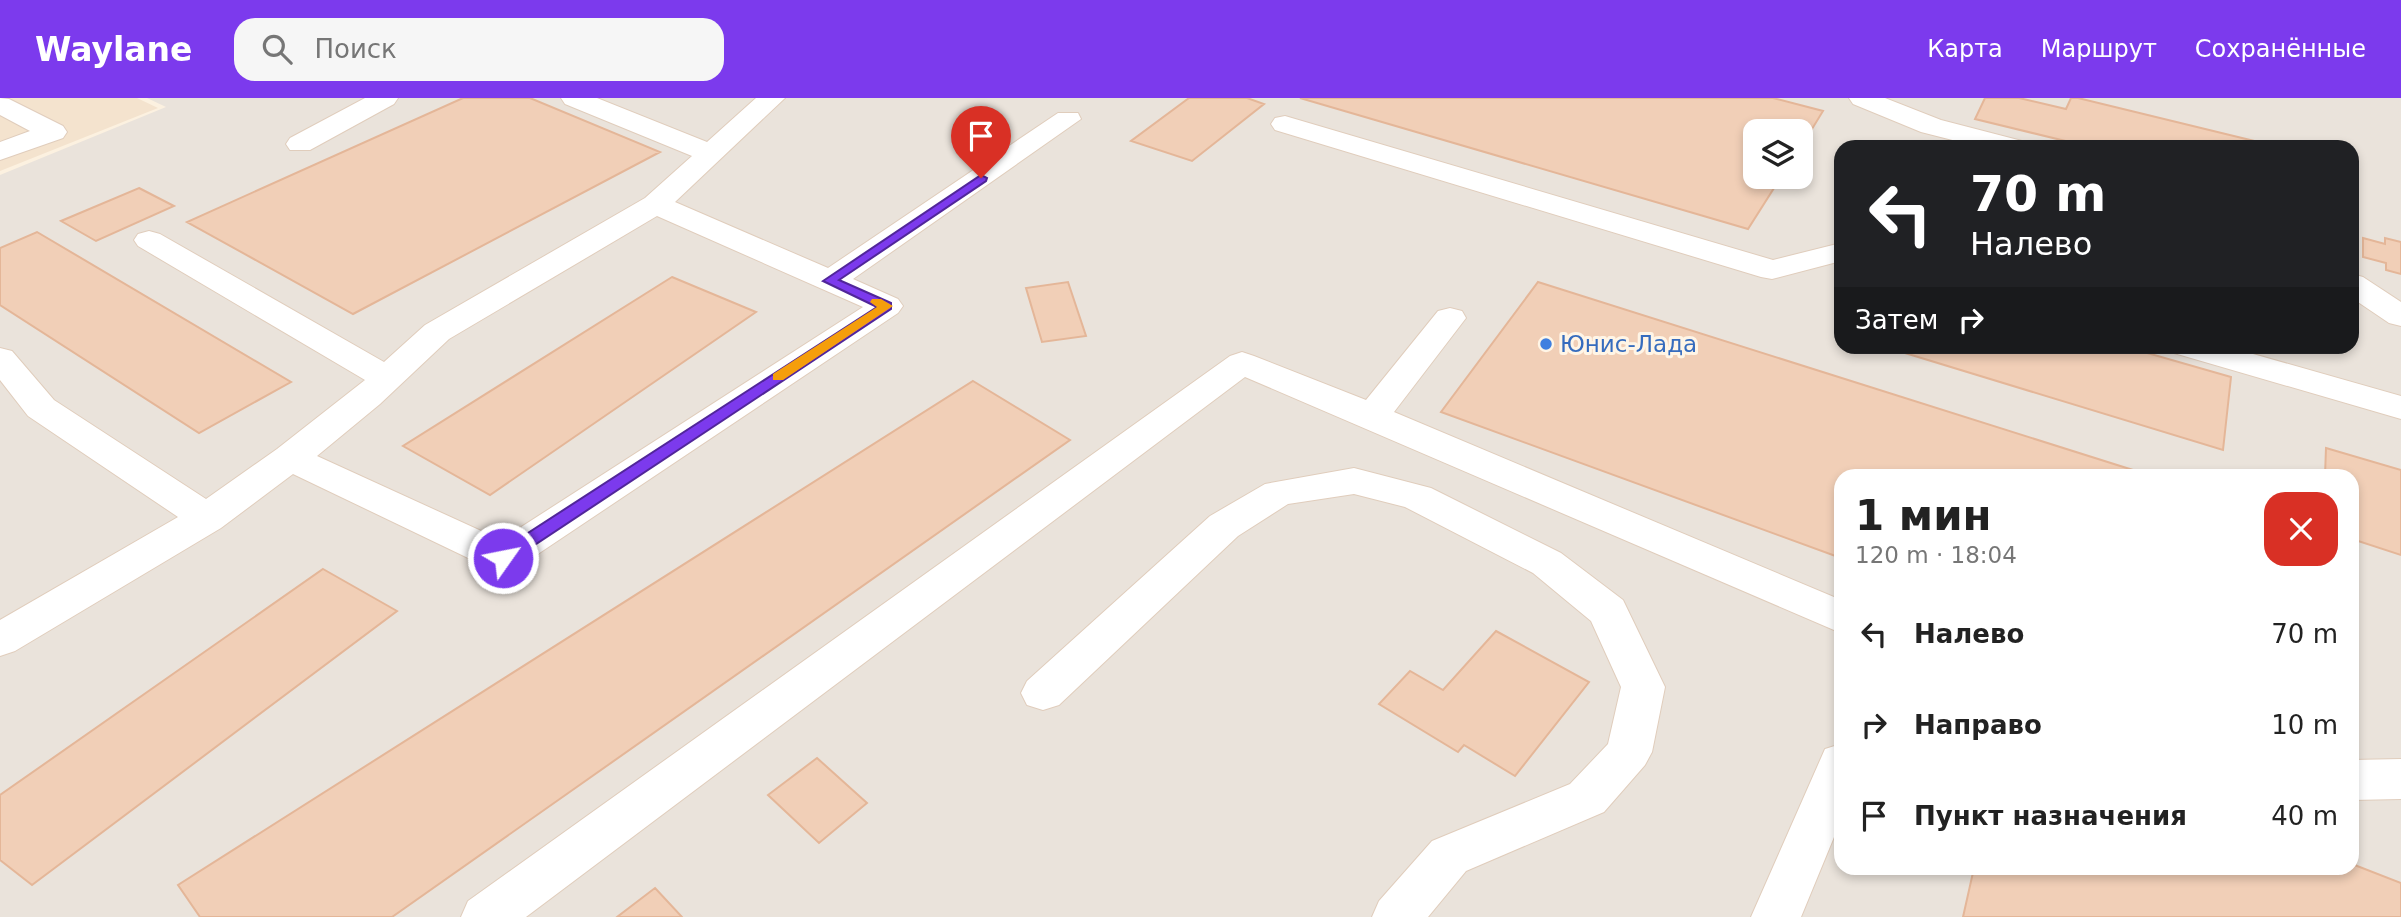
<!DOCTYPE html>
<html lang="ru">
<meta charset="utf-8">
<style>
:root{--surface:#fff;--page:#f6f6f6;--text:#222;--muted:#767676;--accent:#7c3aed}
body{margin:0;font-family:"DejaVu Sans",sans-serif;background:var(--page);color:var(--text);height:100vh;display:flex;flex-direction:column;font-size:26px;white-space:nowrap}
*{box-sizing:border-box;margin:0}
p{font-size:23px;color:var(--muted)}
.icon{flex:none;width:38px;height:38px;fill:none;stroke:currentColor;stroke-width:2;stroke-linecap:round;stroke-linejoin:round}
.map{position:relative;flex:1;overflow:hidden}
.drawer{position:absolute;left:1834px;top:371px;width:525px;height:406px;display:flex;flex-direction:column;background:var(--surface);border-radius:21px;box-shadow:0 4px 10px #0003}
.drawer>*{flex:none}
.guide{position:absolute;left:1834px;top:42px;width:525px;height:214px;border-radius:21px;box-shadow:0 4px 10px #0003;background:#202124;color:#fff;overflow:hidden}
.tools{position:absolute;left:1743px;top:21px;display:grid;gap:14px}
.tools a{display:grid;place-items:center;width:70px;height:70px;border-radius:14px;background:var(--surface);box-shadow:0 4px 10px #0003;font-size:35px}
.pin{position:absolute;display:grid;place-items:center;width:60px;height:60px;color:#fff;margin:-72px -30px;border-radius:50% 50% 50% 0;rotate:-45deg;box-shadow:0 0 7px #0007}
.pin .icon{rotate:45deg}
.me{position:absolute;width:77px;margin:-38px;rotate:57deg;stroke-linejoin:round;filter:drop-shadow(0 0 5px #0008)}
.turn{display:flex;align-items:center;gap:24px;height:147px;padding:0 21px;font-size:32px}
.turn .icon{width:91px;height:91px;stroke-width:2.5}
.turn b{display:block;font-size:49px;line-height:60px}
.then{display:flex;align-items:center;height:66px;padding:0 21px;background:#0003;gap:14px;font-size:26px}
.round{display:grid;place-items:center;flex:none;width:74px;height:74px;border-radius:21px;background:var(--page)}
.overview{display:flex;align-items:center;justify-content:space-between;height:119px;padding:0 21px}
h1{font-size:42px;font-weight:800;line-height:52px}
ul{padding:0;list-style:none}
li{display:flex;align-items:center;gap:21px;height:91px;padding:0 21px}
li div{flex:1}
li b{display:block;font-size:26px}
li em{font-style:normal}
header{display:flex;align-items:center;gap:42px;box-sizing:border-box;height:98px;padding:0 35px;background:var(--accent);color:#fff}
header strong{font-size:33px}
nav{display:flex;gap:38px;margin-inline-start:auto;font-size:24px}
.search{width:490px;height:63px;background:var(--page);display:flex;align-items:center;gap:18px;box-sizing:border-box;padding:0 24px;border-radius:21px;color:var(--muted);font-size:26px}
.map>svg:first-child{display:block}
.residential{fill:#f4e3ce}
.industrial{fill:#eae3db;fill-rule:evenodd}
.building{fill:#f1cfb7;stroke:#e4b698;stroke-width:2}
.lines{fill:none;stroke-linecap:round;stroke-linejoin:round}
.minor-casing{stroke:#e0cdbc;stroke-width:2}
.minor{fill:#fff;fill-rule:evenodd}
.route{fill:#7c3aed;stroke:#51269a;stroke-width:2}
.slow{fill:#f59e0b}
.shop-dot{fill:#3f7fe0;stroke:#fff5e6;stroke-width:2.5}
.labels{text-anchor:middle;stroke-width:6;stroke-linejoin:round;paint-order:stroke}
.shop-label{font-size:23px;fill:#366cbe;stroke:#fff5e6;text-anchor:start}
</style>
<header>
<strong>Waylane</strong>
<div class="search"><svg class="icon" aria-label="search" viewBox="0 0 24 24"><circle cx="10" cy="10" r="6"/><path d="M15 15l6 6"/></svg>Поиск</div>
<nav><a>Карта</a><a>Маршрут</a><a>Сохранённые</a></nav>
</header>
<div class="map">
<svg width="2401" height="819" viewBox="0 0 2401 819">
<rect width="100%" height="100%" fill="#fcf1e0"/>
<path class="residential" d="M0 0H137L158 10 0 73Z"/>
<path class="industrial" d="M147 0H2401V819H0V77L166 9ZM1755 33H1801V79H1755ZM1841 49H2352V248H1841ZM1841 378H2352V770H1841Z"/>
<path class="building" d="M463 0H530L660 54 353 216 187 124Z
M1189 0H1247L1264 6 1192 63 1131 43Z
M1300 0H1773L1823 13 1801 49V33H1755V79H1781L1748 131Z
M1985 0H2019L2066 11 2071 0H2078L2279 49H2090L1975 21Z
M139 90 174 108 96 143 61 123Z
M37 134 291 284 199 335 0 207V150Z
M2363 140 2385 146V140L2401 144V176L2386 172V165L2363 159Z
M672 179 756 214 490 397 403 348Z
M1068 184 1086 238 1042 244 1026 190Z
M1538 184 2152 378H1841V460L1441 314Z
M1882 248H2123L2231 279 2223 352Z
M973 283 1070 342 392 819H200L178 787Z
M2326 350 2401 372V457L2352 441V378H2325Z
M323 471 397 513 32 787 0 762V697Z
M1496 533 1589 584 1515 678 1464 647 1458 654 1379 606 1410 573 1443 592Z
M817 660 867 705 819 745 768 697Z
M2352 766 2401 785V819H1963L1974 770H2352Z
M655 790 682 819H617Z"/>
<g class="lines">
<g class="minor-casing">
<path id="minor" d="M0 0 9 1 63 28 67 34 63 40 0 62V44L30 33 0 17Z
M365 0H398L394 6 310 52H290L286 46 290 40Z
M561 0H597L707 44 756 0H785L675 104 828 170 1058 15H1078L1081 21 853 181 898 201 903 208 898 215 517 470 503 474 489 470 293 376 221 430 15 553 0 558V522L178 419 28 318 0 282V250L12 253 54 302 206 401 277 351 365 282 138 148 134 142 138 136 149 133 160 136 384 264 425 227 645 100 692 58 565 6ZM657 118 863 209 501 442 317 358 380 306 449 241Z
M1849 0H1885L1941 22 2022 43 2026 49H1980L1921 34 1853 6Z
M1285 18 1773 162 1841 145V163L1772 181 1761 179 1275 32 1271 26 1275 20Z
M2352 176 2363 179 2401 204V228L2389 225 2352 200Z
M1450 210 1462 213 1466 220 1394 314 1841 502V535L1245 279 526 819H461L468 803 1230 258 1242 254 1254 258 1366 302 1438 213Z
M2169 248H2225L2401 298V321L2174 255Z
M1354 370 1431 390 1561 455 1623 502 1665 589 1652 654 1645 667 1604 714 1466 773 1428 819H1372L1379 803 1432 743 1570 686 1608 646 1621 589 1591 523 1533 475 1405 409 1354 396 1288 406 1238 438 1059 607 1043 612 1027 607 1021 595 1027 583 1210 418 1265 386Z
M1841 646V722L1801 819H1751L1825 651Z
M2401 661V701L2352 702V662Z"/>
</g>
<use href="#minor" class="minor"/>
</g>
<path class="route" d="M981 77 987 80 986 83 839 182 891 205V211L509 464H497V455L877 209 823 183Z"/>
<path class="slow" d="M872 201H881L893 208 783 282H773V276L877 209 870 204Z"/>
<circle class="shop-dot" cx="1546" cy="246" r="7"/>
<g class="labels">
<g class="shop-label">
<text x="1560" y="254">Юнис-Лада</text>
</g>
</g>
</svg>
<div class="tools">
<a><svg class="icon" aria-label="layers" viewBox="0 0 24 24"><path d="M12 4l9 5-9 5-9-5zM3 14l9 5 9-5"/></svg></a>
</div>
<div class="pin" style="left:981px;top:80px;background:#d93025"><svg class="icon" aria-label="arrive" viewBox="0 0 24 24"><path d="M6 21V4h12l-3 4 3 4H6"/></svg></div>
<svg class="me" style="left:503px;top:460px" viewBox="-20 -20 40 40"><circle r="17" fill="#7c3aed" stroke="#fff" stroke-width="3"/><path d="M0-11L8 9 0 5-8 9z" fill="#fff"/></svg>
<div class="guide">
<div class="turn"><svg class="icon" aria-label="left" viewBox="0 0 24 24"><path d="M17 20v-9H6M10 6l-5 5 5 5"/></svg><div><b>70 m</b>Налево</div></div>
<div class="then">Затем<svg class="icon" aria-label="right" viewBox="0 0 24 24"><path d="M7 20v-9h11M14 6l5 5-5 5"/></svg></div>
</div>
<section class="drawer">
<div class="overview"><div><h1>1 мин</h1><p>120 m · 18:04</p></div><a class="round" style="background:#d93025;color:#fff"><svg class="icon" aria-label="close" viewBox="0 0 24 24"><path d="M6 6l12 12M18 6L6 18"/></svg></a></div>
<ul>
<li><svg class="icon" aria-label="left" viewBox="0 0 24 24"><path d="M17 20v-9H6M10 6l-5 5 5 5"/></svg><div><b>Налево</b></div><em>70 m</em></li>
<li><svg class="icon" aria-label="right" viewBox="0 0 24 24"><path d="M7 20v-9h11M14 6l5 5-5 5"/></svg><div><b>Направо</b></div><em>10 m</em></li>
<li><svg class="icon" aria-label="arrive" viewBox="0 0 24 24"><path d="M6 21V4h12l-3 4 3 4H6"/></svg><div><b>Пункт назначения</b></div><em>40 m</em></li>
</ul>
</section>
</div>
